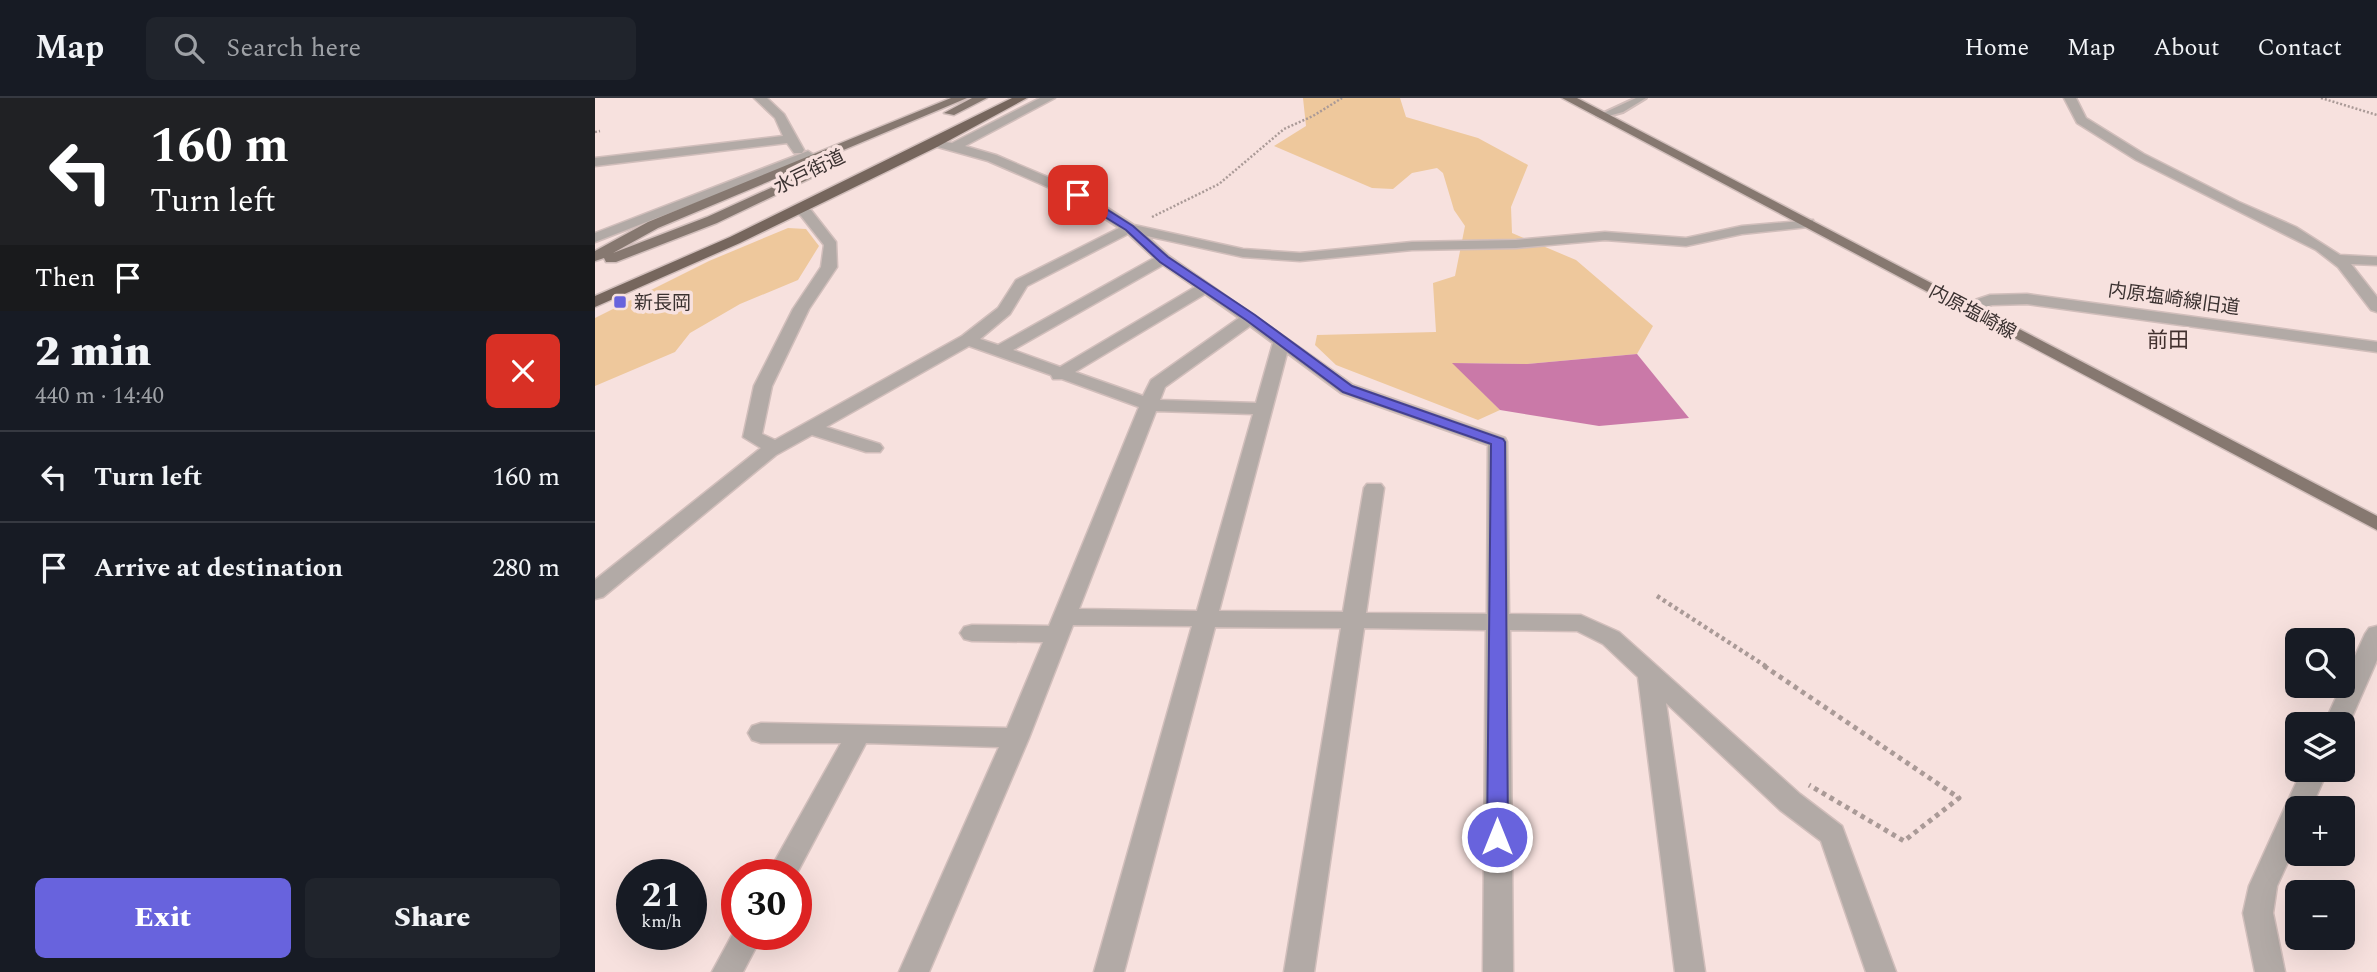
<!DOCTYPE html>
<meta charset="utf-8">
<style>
:root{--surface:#171b24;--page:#20242c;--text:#f1f3f6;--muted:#9ea1a6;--line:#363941;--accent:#6863dd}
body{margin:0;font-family:Spectral,"Noto Sans JP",serif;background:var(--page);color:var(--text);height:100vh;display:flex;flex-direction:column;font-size:26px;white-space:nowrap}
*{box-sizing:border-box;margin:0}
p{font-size:23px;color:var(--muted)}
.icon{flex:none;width:38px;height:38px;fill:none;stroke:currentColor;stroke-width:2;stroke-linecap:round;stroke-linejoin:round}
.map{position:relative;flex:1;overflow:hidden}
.side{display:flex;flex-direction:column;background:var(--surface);width:595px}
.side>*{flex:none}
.top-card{background:#202124;color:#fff;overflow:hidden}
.controls{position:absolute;left:1690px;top:530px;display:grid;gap:14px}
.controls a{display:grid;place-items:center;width:70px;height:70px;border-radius:10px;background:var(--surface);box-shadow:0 7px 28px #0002;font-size:35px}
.speed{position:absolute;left:21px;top:761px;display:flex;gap:14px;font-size:35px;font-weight:700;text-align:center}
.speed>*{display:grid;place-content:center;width:91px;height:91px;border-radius:50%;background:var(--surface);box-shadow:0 7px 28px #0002;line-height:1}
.speed small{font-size:18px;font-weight:400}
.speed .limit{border:10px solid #d22;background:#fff;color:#111}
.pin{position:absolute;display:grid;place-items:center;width:60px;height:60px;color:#fff;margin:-30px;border-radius:14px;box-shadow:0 4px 10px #0006}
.me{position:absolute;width:77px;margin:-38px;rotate:0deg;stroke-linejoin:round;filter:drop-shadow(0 0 5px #0008)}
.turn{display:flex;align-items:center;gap:24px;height:147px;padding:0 35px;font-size:32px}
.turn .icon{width:91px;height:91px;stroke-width:2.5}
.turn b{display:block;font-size:49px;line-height:60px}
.then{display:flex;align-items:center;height:66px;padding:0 35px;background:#0003;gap:14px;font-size:26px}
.round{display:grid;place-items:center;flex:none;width:74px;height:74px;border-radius:10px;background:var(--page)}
.head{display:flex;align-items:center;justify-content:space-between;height:119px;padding:0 35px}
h1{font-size:42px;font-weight:800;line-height:52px}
.button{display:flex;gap:14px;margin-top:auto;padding:14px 35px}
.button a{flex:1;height:80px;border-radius:10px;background:var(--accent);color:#fff;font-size:28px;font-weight:800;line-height:80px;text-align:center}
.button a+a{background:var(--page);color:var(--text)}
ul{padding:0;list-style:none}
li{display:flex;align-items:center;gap:21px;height:91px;padding:0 35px;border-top:2px solid var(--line)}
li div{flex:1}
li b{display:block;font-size:26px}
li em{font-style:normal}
header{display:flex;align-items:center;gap:42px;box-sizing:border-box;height:98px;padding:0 35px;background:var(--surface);border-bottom:2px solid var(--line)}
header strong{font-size:33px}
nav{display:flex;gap:38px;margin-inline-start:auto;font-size:24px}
.search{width:490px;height:63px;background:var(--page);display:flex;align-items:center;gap:18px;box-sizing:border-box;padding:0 24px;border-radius:10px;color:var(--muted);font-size:26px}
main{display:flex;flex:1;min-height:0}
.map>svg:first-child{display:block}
.green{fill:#eec89c}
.water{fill:#ca79a8}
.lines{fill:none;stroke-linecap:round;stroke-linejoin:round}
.lane-casing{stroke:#d1bebb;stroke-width:4}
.street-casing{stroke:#d1bebb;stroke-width:3}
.primary-casing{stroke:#d1bebb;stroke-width:3}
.highway-casing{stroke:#d1bebb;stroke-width:3}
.path-far2{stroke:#aa9a97;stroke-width:2.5;stroke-dasharray:2 2;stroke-linecap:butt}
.path-far1{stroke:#aa9a97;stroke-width:4.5;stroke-dasharray:3.5 3.5;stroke-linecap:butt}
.path{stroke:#aa9a97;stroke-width:5;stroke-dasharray:4.5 4.5;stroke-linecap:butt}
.lane{fill:#b2aaa6;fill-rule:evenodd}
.street{fill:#b2aaa6;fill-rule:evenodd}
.primary{fill:#867870;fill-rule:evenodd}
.highway{fill:#76665d;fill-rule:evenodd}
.route{fill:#6863dd;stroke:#444090;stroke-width:2}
.poi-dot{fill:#6863dd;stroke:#f7e1de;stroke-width:2.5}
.labels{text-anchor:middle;stroke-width:7;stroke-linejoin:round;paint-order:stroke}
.far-street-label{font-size:19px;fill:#3b3231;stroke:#f7e1de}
.far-poi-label{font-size:19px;fill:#3b3231;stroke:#f7e1de;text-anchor:start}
.far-quarter-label{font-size:21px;fill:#41302e;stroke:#f7e1de}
</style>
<header>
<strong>Map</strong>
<div class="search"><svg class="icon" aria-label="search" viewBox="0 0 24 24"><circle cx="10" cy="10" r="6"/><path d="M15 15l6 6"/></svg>Search here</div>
<nav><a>Home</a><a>Map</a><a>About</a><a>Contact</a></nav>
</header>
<main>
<section class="side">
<div class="top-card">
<div class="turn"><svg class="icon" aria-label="left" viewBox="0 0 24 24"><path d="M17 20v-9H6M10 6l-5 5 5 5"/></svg><div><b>160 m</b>Turn left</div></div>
<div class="then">Then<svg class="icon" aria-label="arrive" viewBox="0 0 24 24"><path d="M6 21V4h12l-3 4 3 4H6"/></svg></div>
</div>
<div class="head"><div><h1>2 min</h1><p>440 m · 14:40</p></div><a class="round" style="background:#d93025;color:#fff"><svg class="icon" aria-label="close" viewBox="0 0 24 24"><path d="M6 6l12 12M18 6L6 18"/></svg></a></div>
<ul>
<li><svg class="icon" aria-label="left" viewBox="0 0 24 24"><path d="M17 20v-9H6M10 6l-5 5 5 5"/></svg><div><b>Turn left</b></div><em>160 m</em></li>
<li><svg class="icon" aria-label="arrive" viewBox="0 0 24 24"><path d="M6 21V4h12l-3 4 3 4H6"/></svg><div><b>Arrive at destination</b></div><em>280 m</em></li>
</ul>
<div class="button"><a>Exit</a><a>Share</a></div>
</section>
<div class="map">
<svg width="1782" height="874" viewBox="0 0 1782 874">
<rect width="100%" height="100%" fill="#f7e1de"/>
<path class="green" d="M708 0H805L811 19 883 40 933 67 916 109 917 135 981 162 1058 228 1042 256 932 266 858 265 905 312 883 322 741 267 720 247 722 237 841 234 838 185 860 178 870 128 859 112 848 75 842 70 817 75 798 91 777 90 679 48 711 28Z
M193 130 211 131 224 148 203 182 145 206 95 235 80 254 0 288V220L114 163Z"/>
<path class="water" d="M1042 256 1094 320 1004 328 905 312 857 265 932 266Z"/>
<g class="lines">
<g class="lane-casing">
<path id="lane" d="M1041 0H1051L1028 14 1006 20 1002 18Z"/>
</g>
<g class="street-casing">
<path id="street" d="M159 0H172L189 16 209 52 207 55H199L192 45 0 68V60L188 38 180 20Z
M445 0H460L370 48 401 57 488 94 539 127 648 151 705 155 817 144 921 142 1010 134 1091 140 1147 128 1218 122V128L1213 129 1147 136 1091 148 1010 142 921 150 817 152 705 163 648 159 552 138 574 158 758 287 910 340 912 344 914 516 986 517 1024 534 1205 696 1247 728 1301 874H1271L1226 743 1185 712 1071 605 1110 874H1080L1043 579 1008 546 982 533 915 532 918 874H888L891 532 769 530 719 874H689L746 530 620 529 529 874H499L597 528 478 527 434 640 334 874H304L404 649 271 645 201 777H172L246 645H166L157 642 153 635 157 628 166 625 412 630 448 544 377 543 369 541 365 535 369 529 377 527 454 528 544 309 467 281H458L456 277 374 248 231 329 285 346 288 350 285 354H271L217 337 181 357 8 499 0 501V482L166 350 148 339 159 288 198 211 226 169 229 147 206 118 199 114V108L204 107 216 112 241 144 242 169 214 211 177 288 167 336 180 342 367 238 403 210 421 182 524 130 478 100 393 63 332 46 338 42 357 45ZM533 136 559 160 403 247 385 241 415 216 432 188ZM568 167 600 189 465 269 418 252ZM610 196 644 220 556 282 548 298 480 274ZM655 228 678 245 661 305 565 302 570 289ZM692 255 746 295 893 347 892 516 771 515 789 390 786 386H772L769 390 748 514 624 513ZM561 313 658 316 602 513 484 511Z
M1469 0H1481L1491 20 1549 56 1644 104 1701 129 1745 157 1782 159V167L1756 166 1782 199V214L1776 212 1743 169 1721 152 1541 62 1482 25Z
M213 53 219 57 217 60 0 144V135Z
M1432 196 1782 244V254L1432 206 1397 207 1371 215 1363 210 1365 207 1395 197Z
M1782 528V562L1754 626 1748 633V626H1729L1770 536 1774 530Z
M1707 672H1733L1716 710H1703V742L1682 788 1678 815 1690 874H1660L1648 815 1654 788Z
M142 828V836H168L148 874H117Z"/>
</g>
<g class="primary-casing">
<path id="primary" d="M356 0H372L63 130 18 155 112 119 226 67 231 66 237 70 122 125 21 164H11L9 160 0 163V153L53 124Z
M377 0H392L359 17 349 15Z
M967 0H982L1782 418V432Z"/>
</g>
<g class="highway-casing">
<path id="highway" d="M417 0H432L342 49 145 145 0 209V198L135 139Z"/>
</g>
<path class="path-far2" d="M1726 0 1782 17
M0 34 5 33
M557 119 624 86 689 31 718 18 747 0"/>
<path class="path-far1" d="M1062 498 1172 569"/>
<path class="path" d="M1169 568 1364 700 1309 743 1214 687"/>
<use href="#lane" class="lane"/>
<use href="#street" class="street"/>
<use href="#primary" class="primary"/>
<use href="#highway" class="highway"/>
</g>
<path class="route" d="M479 95H486L538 128 573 159 660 217 757 288 908 341 910 344 913 739 910 745 902 748 895 745 892 739 896 346 748 294 651 222 565 164 531 132 479 100Z"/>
<rect class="poi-dot" x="18" y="197" width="14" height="14" rx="3.5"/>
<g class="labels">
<g class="far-street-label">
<text transform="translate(214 73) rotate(-26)" y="7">水戸街道</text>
<text transform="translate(1579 200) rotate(8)" y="7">内原塩崎線旧道</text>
<text transform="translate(1378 213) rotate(28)" y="7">内原塩崎線</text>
</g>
<g class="far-poi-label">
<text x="39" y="211">新長岡</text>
</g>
<g class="far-quarter-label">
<text x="1573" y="249">前田</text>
</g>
</g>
</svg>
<div class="controls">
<a><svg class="icon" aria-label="search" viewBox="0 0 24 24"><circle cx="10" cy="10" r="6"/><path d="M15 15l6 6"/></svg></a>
<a><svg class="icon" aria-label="layers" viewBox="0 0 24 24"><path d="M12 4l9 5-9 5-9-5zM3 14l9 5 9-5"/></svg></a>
<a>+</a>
<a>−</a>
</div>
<div class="speed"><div>21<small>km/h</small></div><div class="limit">30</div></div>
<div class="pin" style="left:483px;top:97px;background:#d93025"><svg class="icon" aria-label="arrive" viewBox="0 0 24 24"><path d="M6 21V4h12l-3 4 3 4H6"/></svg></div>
<svg class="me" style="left:902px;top:739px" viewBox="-20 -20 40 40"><circle r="17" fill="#6863dd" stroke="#fff" stroke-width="3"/><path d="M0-11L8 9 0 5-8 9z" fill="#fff"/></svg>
</div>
</main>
